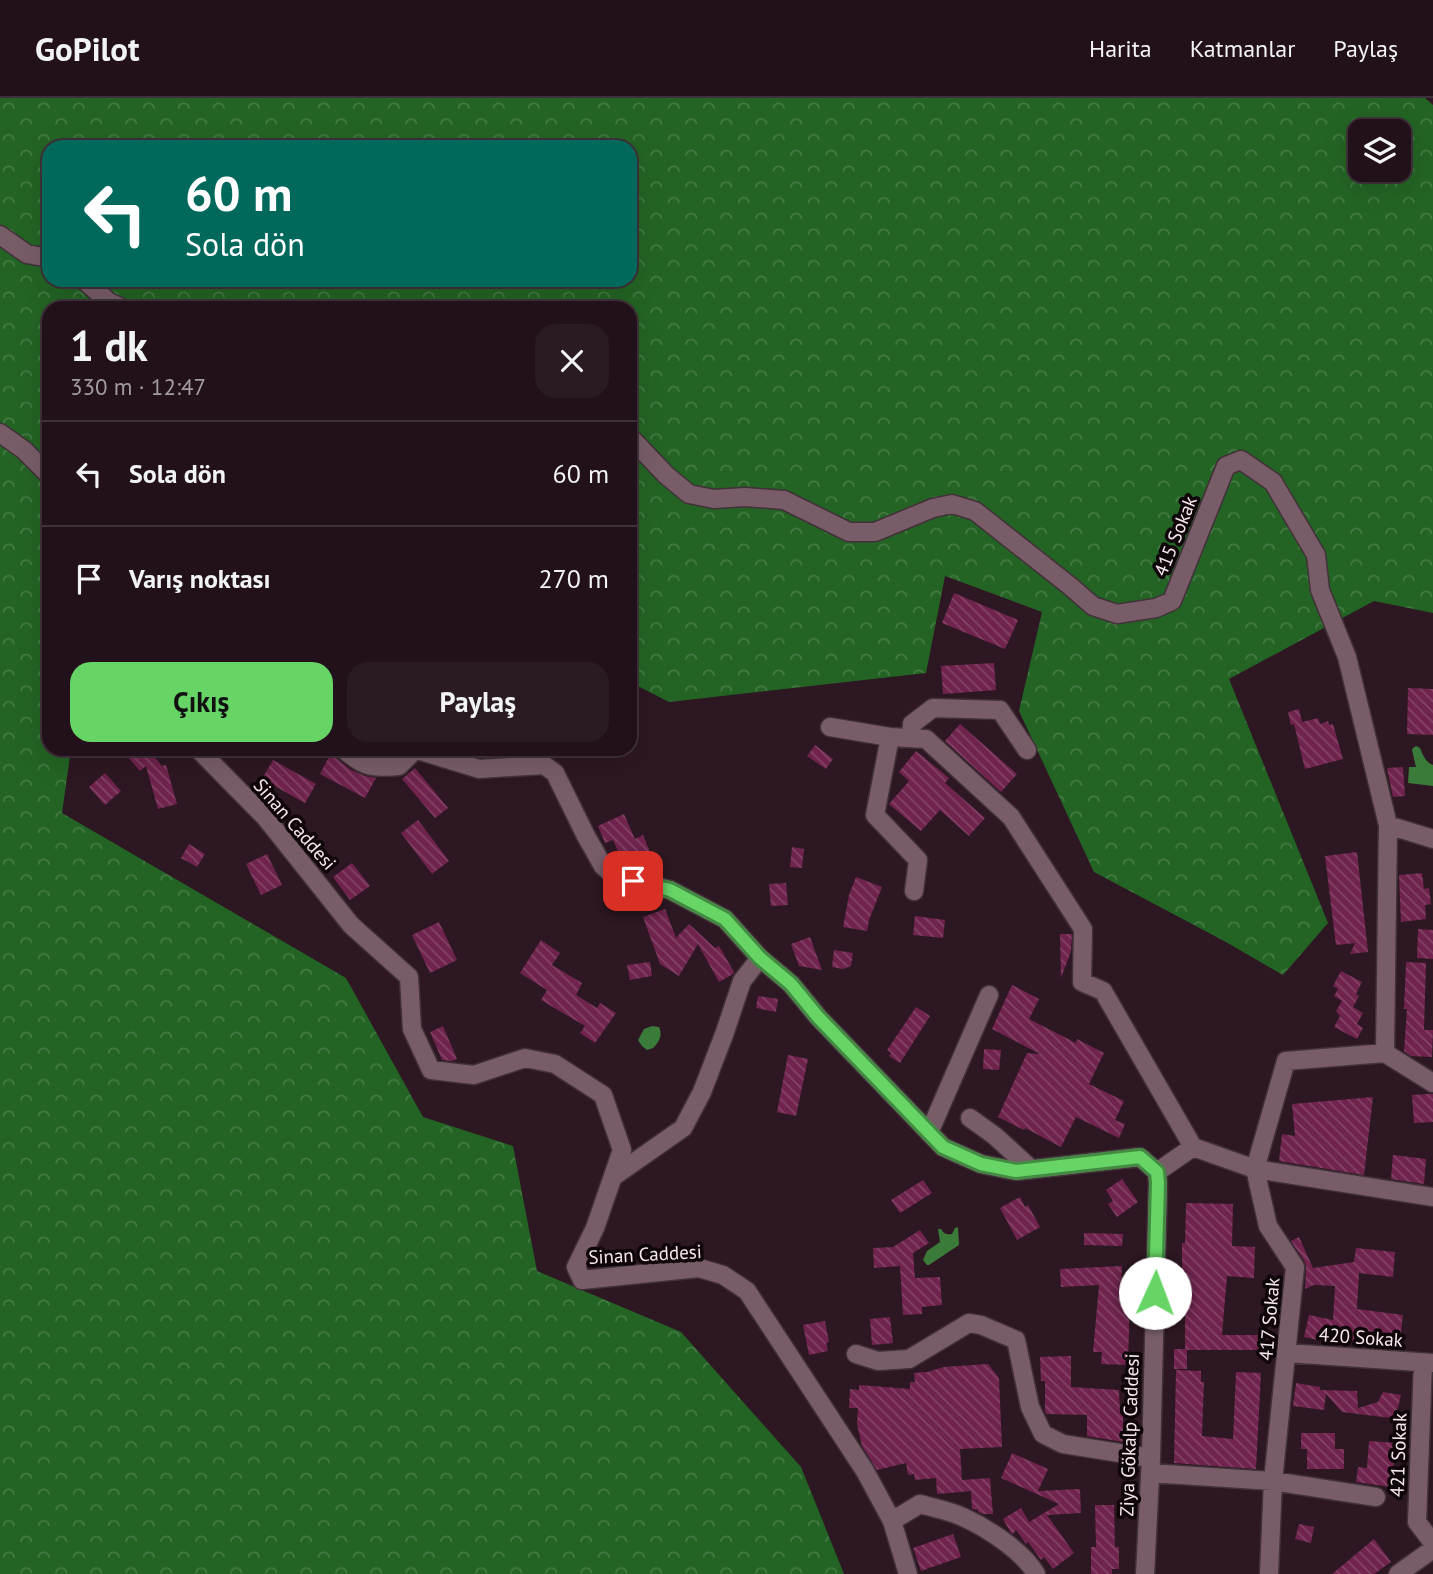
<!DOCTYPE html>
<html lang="tr">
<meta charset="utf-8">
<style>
:root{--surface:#22111a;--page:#2a1a23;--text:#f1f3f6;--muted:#a29da2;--line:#3f3139;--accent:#67d466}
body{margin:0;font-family:"PT Sans",sans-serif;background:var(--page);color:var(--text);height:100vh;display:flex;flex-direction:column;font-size:26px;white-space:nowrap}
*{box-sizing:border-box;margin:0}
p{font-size:23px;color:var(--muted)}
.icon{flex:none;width:38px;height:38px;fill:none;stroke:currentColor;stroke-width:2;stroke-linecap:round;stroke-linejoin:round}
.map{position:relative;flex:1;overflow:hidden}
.side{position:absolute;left:42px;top:203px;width:595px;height:455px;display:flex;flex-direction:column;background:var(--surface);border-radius:21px;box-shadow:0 7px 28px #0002,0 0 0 2px var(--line)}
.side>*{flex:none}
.hud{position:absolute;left:42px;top:42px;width:595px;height:147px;border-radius:21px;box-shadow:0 7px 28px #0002,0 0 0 2px var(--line);background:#00695c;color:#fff;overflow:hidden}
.controls{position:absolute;left:1348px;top:21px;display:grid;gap:14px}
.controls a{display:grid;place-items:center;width:63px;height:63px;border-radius:14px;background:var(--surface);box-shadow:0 7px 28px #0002,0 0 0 2px var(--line);font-size:35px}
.pin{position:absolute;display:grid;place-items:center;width:60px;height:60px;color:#fff;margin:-30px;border-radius:14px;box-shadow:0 4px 10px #0006}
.me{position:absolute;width:77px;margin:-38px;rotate:2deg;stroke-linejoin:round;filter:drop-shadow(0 0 5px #0008)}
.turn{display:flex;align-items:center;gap:24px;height:147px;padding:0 28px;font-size:32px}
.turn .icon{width:91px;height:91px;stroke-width:2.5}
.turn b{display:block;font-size:49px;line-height:60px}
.round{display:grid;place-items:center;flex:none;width:74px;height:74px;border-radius:21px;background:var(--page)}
.headline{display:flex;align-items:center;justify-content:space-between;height:119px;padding:0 28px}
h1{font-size:42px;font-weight:600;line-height:52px}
.cta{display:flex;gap:14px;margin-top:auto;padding:14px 28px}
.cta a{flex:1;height:80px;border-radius:21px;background:var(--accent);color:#111;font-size:28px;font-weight:600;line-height:80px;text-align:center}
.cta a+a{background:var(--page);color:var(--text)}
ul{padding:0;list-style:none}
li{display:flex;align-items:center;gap:21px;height:105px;padding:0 28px;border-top:2px solid var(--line)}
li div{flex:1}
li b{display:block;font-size:26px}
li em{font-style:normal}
header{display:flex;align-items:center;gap:42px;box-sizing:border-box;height:98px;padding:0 35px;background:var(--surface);border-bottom:2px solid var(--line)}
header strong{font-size:33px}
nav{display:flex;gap:38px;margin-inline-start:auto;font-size:24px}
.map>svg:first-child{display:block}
.forest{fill:url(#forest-crowns);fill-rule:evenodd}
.water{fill:#3b7b3a}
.building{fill:url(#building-back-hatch)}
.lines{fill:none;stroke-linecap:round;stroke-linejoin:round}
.minor-casing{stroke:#413138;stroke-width:21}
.minor{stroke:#785d69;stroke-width:18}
.route-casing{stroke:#438a42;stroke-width:18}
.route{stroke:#67d466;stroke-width:12}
.labels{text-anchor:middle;stroke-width:7;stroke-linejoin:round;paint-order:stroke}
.street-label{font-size:19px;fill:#f7e7ee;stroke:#0f060a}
</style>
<header>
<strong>GoPilot</strong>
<nav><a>Harita</a><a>Katmanlar</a><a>Paylaş</a></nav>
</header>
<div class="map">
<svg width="1433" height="1476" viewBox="0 0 1433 1476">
<defs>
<pattern id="forest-crowns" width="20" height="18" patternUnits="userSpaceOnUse" patternTransform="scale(1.75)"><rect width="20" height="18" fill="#236424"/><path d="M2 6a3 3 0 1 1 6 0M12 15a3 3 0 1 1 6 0" fill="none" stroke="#447a44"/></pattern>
<pattern id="building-back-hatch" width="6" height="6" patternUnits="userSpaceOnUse" patternTransform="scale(1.75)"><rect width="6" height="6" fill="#6f234d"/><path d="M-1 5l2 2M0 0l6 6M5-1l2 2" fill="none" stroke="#844367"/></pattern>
</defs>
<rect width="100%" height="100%" fill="#2d1722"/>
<path class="forest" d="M0 0H1425L1433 7V515L1374 503 1229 581 1328 825 1283 877 1226 844 1094 774 1019 613 1042 514 945 478 926 575 669 604 630 584V210H49V651H71L62 715 346 880 423 1019 513 1048 537 1173 681 1234 801 1369 844 1476H0ZM1360 33H1398V72H1360ZM49 49H630V182H49Z"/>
<path class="water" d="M1416 648 1420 650C1423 657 1425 664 1433 667V688L1408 685 1409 669H1416L1412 652 1413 650Z
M652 928 659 929C663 937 659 944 653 950L647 952 642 948 638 942 644 931Z
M958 1129 959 1147 929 1167H927L923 1162 927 1153 940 1144 938 1131H941C944 1136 947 1137 952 1136L955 1130Z"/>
<path class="building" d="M954 495 1018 522 1005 551 942 525Z
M994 565 996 592 943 596 941 568Z
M1408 590 1433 591V637L1407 636Z
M1299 611 1302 624 1318 620 1320 626 1328 623 1329 627 1333 626 1343 661 1305 671 1294 626 1291 627 1288 614Z
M960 626 1017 676 1001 694 945 643Z
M815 647 833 661 826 671 807 658Z
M121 651H147L162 668 166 667 177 706 158 711 146 668 140 673Z
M332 653 336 660 351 672 365 678 376 680 365 700 320 676Z
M916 653 949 680 945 685 985 720 969 738 940 712 921 733 889 706 909 683 899 674Z
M273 662 316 686 305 705 262 681Z
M1403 669 1405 698 1393 699 1387 670Z
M415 670 448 710 435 720 402 681Z
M105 675 121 693 105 707 89 689Z
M624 716 635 741 643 737 650 754 624 766 613 742 605 745 598 728Z
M418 722 449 763 432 776 401 735Z
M189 746 205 756 197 769 181 760Z
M792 749 804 751 802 770 790 769Z
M1357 754 1368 854 1350 856 1355 845 1336 847 1325 758Z
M267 756 282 787 261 797 246 766Z
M352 765 370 788 350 802 333 779Z
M1422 775 1424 791 1429 790 1431 806 1425 807 1426 821 1401 824 1399 777Z
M856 779 882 789 869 822 867 833 843 829 849 797Z
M786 785 788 807 771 808 769 786Z
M665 811 676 840 689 826 715 850 719 848 734 874 733 876 719 884 698 846 679 878 660 866 643 819Z
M915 818 945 822 943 840 913 837Z
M439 824 457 862 430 875 412 837Z
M1418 831 1433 832V861L1417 860Z
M1060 836H1072L1071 853 1061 880Z
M810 839 822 872 799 868 791 846Z
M541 842 560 855 552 867 582 885 576 897 597 910 600 905 616 915 595 945 580 935 585 928 541 902 547 892 520 875Z
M834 852 853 855 851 868 843 871 832 869Z
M650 864 652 878 630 882 627 867Z
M1406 864 1426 865 1424 932H1433L1432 959 1411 958 1404 953 1407 911H1404Z
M1341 873 1362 884 1356 896 1359 898 1353 909 1363 915 1357 926 1363 930 1357 941 1334 929 1340 918 1336 913 1342 903 1334 898 1338 891 1333 888Z
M1012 887 1039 901 1029 921 1076 945 1077 941 1104 955 1089 986 1124 1003 1115 1022 1125 1026 1119 1040 1076 1019 1061 1049 1025 1030 1024 1032 998 1019 1027 955 1040 956 992 931Z
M758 898 778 901 776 914 756 910Z
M916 909 930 918 900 965 889 958 891 955 887 952Z
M443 928 457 961 452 963 442 962 430 934Z
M984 951 1001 952 999 972 983 971Z
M788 957 808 961 796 1018 777 1014Z
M1429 996H1433V1024L1414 1025 1412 997Z
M1373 999 1364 1077 1279 1063 1282 1036 1295 1038 1292 1006Z
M1393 1057 1426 1061 1424 1086 1391 1081Z
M1122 1081 1138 1104 1117 1119 1108 1106 1113 1103 1106 1092Z
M923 1082 932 1095 900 1115 891 1102Z
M1020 1099 1025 1109 1028 1107 1040 1129 1017 1142 1000 1110Z
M1186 1105 1233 1106 1232 1148 1255 1149 1254 1180 1227 1178 1222 1237H1262V1252H1187V1271H1174V1251H1185V1215H1182L1186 1173H1182V1145H1185Z
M920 1132 929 1145 913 1155 915 1180 940 1179 942 1207 922 1209V1216L903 1217 900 1168 874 1170 873 1150 893 1149Z
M1084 1135 1123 1136 1122 1148 1084 1147Z
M1299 1139 1313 1170 1354 1164 1356 1150 1395 1154 1393 1179 1359 1175 1357 1211 1403 1217 1399 1251 1348 1244V1248L1331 1247V1245L1304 1239 1309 1217 1333 1222 1335 1188 1314 1187 1305 1191 1306 1170 1305 1164 1291 1143Z
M1122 1168 1121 1196 1130 1197 1128 1267 1101 1266 1102 1254H1093L1099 1187 1061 1189 1060 1171Z
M890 1219 893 1245 872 1247 870 1221Z
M825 1223 829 1244 826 1245 828 1253 809 1257 803 1227Z
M1071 1258V1289L1119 1292 1120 1316H1123V1344L1087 1338V1317L1046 1316 1045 1313V1283H1041L1040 1259Z
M988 1266 999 1280 1002 1349 960 1351 962 1382 990 1380 993 1416H983L978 1414V1412L972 1411 971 1393 937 1396 936 1380 915 1382 914 1376 908 1377 906 1365 877 1372 862 1348 857 1326 858 1310H849L850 1291 859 1292V1287L910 1291V1284H915L914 1275 927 1274 944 1269Z
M1176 1272 1201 1273V1284H1204L1202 1338 1233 1341 1236 1274 1261 1275 1256 1371 1174 1365Z
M1296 1285 1320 1289V1292L1357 1293 1358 1310 1378 1304 1383 1294 1401 1297 1398 1310 1391 1320 1342 1314 1326 1296 1324 1312 1293 1308Z
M1301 1335H1335V1351H1344V1371H1307V1351H1301Z
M1369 1343 1396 1345 1391 1389 1356 1384 1358 1369 1367 1370Z
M1012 1355 1048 1371 1038 1393 1080 1391 1081 1415 1047 1417 1074 1455 1053 1471 1044 1459 1041 1462 1028 1444 1026 1446 1016 1432 1013 1436 1011 1435 1003 1421 1021 1410 1029 1424 1059 1406 1001 1380Z
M1095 1407H1114L1115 1449H1119V1471H1112V1476H1091V1449H1096Z
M1299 1426 1314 1429 1311 1445 1295 1441Z
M953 1436 961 1459 921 1473 913 1450Z
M1374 1441 1391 1464 1374 1476H1332Z"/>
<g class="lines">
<g class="minor-casing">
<path id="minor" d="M0 137 27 156 49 160
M84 182 109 204 122 210
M0 335 24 352 49 377
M630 339 666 377 689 396 714 401 745 399 784 402 849 434H875L933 410 952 406 975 413 1070 488 1093 508 1117 516 1156 510 1172 503 1226 368 1241 362 1273 384 1316 457 1320 492 1347 559 1388 727 1385 955
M830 629 890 639 926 641 1011 719 1083 831 1082 884 1103 893 1193 1049
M890 639 875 717 918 762 914 793
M911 640 912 626 933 610 1000 612 1027 652
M198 651 265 719 351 827 409 879 412 931 431 972 474 977 525 960 555 966 603 997 622 1052 595 1130 576 1169 582 1182 699 1170 723 1177 747 1193 865 1373 892 1423 908 1476
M343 651C365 670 371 670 399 668L415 652
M414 651 479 671 544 667 555 675 586 738 603 768 614 778 670 792 725 821 760 860 791 886 818 919 943 1049 981 1066 1016 1073 1140 1059 1157 1074
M1388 727 1433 741
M970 1020 995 1038 1031 1071
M929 1035 989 897
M1157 1074 1193 1049 1255 1071 1433 1099
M613 1079 683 1030 702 994 725 934 742 883 760 860
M1287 1255 1433 1265
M856 1256 878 1263 909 1261 969 1225 981 1227 1016 1242 1030 1309 1043 1336 1063 1346 1151 1360
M1423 1265 1417 1424 1433 1445
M1150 1375 1273 1383 1376 1399
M892 1423 920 1406C934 1410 950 1413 963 1419 987 1430 1023 1453 1036 1476
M1145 1476 1151 1360 1158 1085 1157 1074
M1269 1476 1273 1383 1295 1169 1268 1128 1255 1071 1286 963 1385 955 1433 985
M1398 1476 1433 1451"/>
</g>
<use href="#minor" class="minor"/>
</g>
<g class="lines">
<g class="route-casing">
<path id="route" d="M633 783 670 792 725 821 760 860 791 886 818 919 943 1049 981 1066 1016 1073 1140 1059 1157 1074 1158 1085 1155 1195"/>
</g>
<use href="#route" class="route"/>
</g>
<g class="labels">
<g class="street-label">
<text transform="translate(1175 438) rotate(-68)" y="7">415 Sokak</text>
<text transform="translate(295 726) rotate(49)" y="7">Sinan Caddesi</text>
<text transform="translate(645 1156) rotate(-3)" y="7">Sinan Caddesi</text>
<text transform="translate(1269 1221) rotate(-85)" y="7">417 Sokak</text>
<text transform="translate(1361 1239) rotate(4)" y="7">420 Sokak</text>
<text transform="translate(1129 1337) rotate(-88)" y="7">Ziya Gökalp Caddesi</text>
<text transform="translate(1398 1357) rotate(-88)" y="7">421 Sokak</text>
</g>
</g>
</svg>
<div class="controls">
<a><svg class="icon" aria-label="layers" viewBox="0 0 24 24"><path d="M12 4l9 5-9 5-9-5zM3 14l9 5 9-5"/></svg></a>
</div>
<div class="pin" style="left:633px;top:783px;background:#d93025"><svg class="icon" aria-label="arrive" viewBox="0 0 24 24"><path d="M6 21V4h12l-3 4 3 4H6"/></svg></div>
<svg class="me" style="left:1155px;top:1195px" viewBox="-20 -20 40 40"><circle r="19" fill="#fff"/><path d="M0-13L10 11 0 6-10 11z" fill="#67d466"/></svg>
<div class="hud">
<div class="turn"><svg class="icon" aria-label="left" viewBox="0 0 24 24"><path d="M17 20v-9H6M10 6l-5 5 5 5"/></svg><div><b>60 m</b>Sola dön</div></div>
</div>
<section class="side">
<div class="headline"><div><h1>1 dk</h1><p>330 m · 12:47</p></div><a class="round"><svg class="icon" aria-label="close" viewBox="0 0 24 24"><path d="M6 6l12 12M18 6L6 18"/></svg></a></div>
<ul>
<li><svg class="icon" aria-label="left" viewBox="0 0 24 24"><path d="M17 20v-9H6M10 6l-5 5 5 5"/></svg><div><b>Sola dön</b></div><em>60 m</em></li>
<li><svg class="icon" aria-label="arrive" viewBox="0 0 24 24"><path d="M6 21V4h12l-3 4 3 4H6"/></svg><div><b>Varış noktası</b></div><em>270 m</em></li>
</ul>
<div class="cta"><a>Çıkış</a><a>Paylaş</a></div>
</section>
</div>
